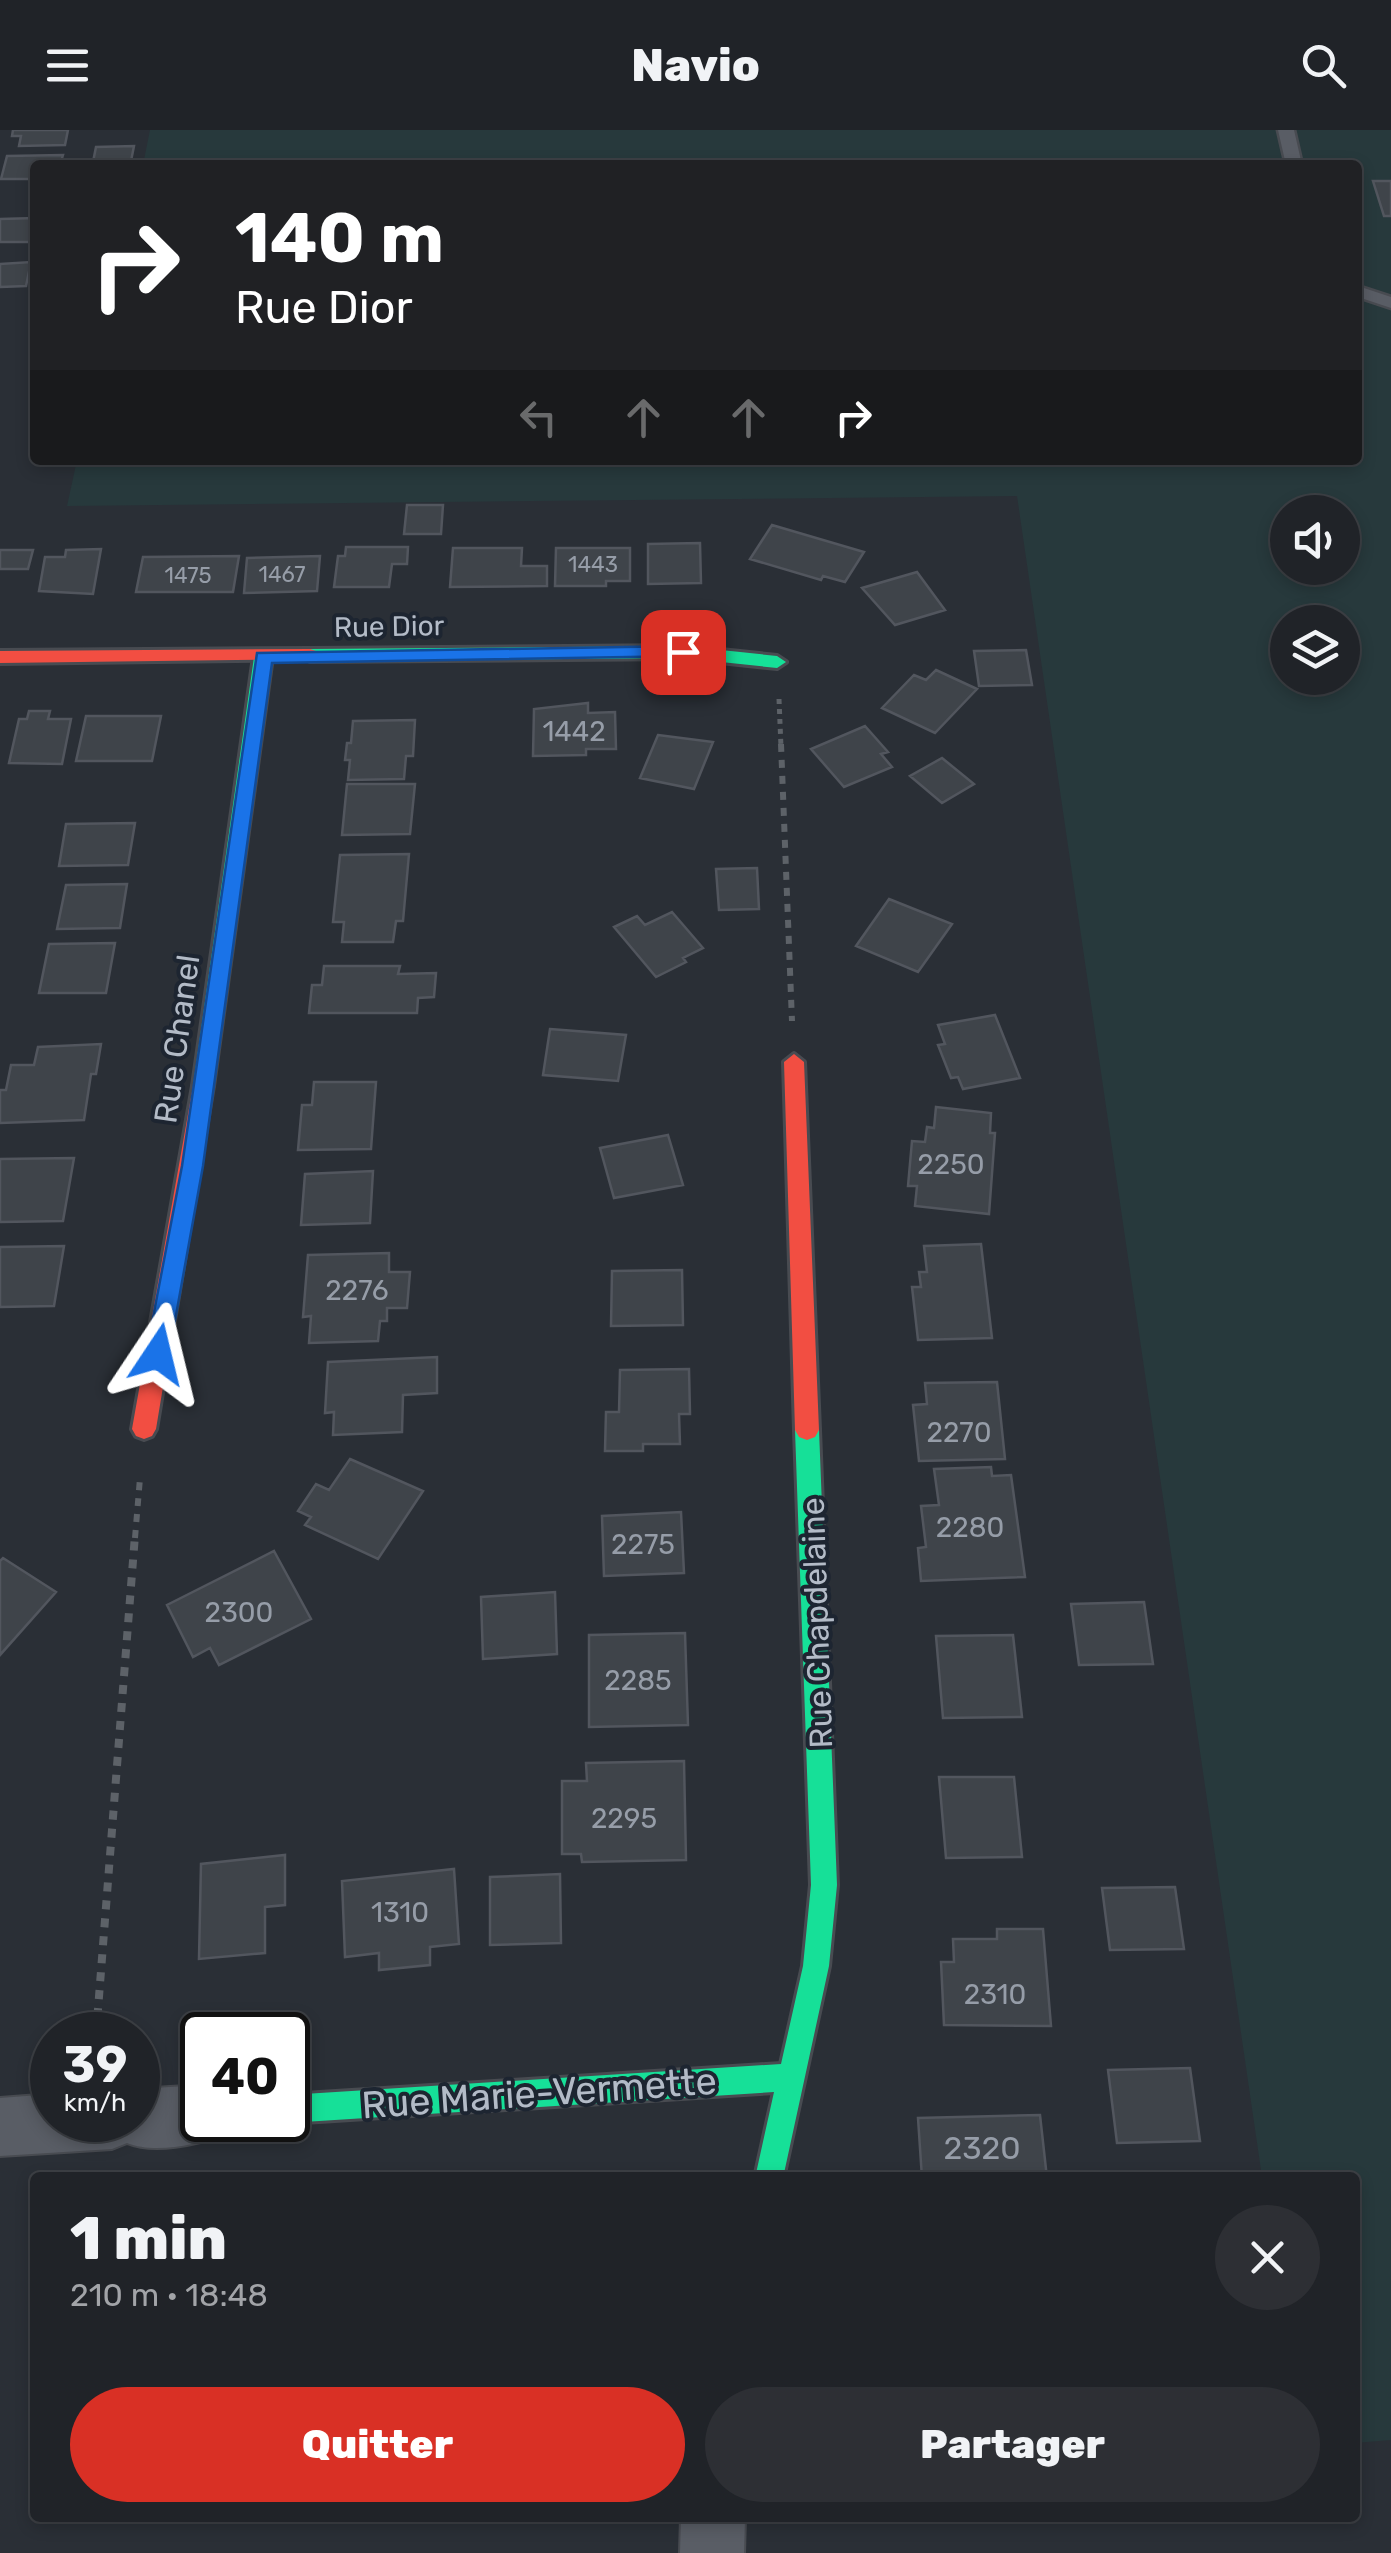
<!DOCTYPE html>
<html lang="fr">
<meta charset="utf-8">
<style>
:root{--surface:#202328;--page:#2d2f34;--text:#f1f3f6;--muted:#a2a4a8;--line:#3d4045;--accent:#d93025}
body{margin:0;font-family:Rubik,sans-serif;background:var(--page);color:var(--text);height:100vh;display:flex;flex-direction:column;font-size:38px;white-space:nowrap}
*{box-sizing:border-box;margin:0}
p{font-size:32px;color:var(--muted)}
.icon{flex:none;width:55px;height:55px;fill:none;stroke:currentColor;stroke-width:2;stroke-linecap:round;stroke-linejoin:round}
.map{position:relative;flex:1;overflow:hidden}
.sheet{position:absolute;left:30px;top:2042px;width:1330px;height:350px;display:flex;flex-direction:column;background:var(--surface);border-radius:10px;box-shadow:0 5px 15px #0003,0 0 0 2px var(--line)}
.sheet>*{flex:none}
.guide{position:absolute;left:30px;top:30px;width:1332px;height:305px;border-radius:10px;box-shadow:0 5px 15px #0003,0 0 0 2px var(--line);background:#202124;color:#fff;overflow:hidden}
.tools{position:absolute;left:1270px;top:365px;display:grid;gap:20px}
.tools a{display:grid;place-items:center;width:90px;height:90px;border-radius:50%;background:var(--surface);box-shadow:0 5px 15px #0003,0 0 0 2px var(--line);font-size:50px}
.speed{position:absolute;left:30px;top:1882px;display:flex;gap:20px;font-size:50px;font-weight:700;text-align:center}
.speed>*{display:grid;place-content:center;width:130px;height:130px;border-radius:50%;background:var(--surface);box-shadow:0 5px 15px #0003,0 0 0 2px var(--line);line-height:1}
.speed small{font-size:25px;font-weight:400}
.speed .limit{border:5px solid #111;border-radius:15px;background:#fff;color:#111}
.pin{position:absolute;display:grid;place-items:center;width:85px;height:85px;color:#fff;margin:-42px;border-radius:20px;box-shadow:0 5px 15px #0006}
.me{position:absolute;width:110px;margin:-55px;rotate:10deg;stroke-linejoin:round;filter:drop-shadow(0 0 8px #0008)}
.turn{display:flex;align-items:center;gap:35px;height:210px;padding:0 40px;font-size:45px}
.turn .icon{width:130px;height:130px;stroke-width:2.5}
.turn b{display:block;font-size:70px;line-height:85px}
.lanes{display:flex;align-items:center;height:95px;padding:0 40px;background:#0003;justify-content:center;gap:50px;direction:ltr}
.lanes .off{opacity:.35}
.round{display:grid;place-items:center;flex:none;width:105px;height:105px;border-radius:52px;background:var(--page)}
.summary{display:flex;align-items:center;justify-content:space-between;height:170px;padding:0 40px}
h1{font-size:60px;font-weight:800;line-height:75px}
.button{display:flex;gap:20px;margin-top:auto;padding:20px 40px}
.button a{flex:1;height:115px;border-radius:60px;background:var(--accent);color:#fff;font-size:40px;font-weight:800;line-height:115px;text-align:center}
.button a+a{background:var(--page);color:var(--text)}
header{display:flex;justify-content:space-between;align-items:center;height:130px;padding:0 40px;background:var(--surface);font-size:45px;font-weight:800}
.map>svg:first-child{display:block}
.green{fill:#27393c;fill-rule:evenodd}
.building{fill:#3f444a;stroke:#52565e;stroke-width:2.5}
.lines{fill:none;stroke-linecap:round;stroke-linejoin:round}
.lane-casing{stroke:#484b51;stroke-width:5}
.street-casing{stroke:#484b51;stroke-width:4}
.fast-casing{stroke:#484b51;stroke-width:6}
.jam-casing{stroke:#484b51;stroke-width:6}
.path-far2{stroke:#5d6268;stroke-width:5;stroke-dasharray:5 5;stroke-linecap:butt}
.path-far1{stroke:#5d6268;stroke-width:6;stroke-dasharray:8 8;stroke-linecap:butt}
.path{stroke:#5d6268;stroke-width:8;stroke-dasharray:9 9;stroke-linecap:butt}
.lane{fill:#595d65;fill-rule:evenodd}
.street{fill:#595d65;fill-rule:evenodd}
.fast{fill:#16e098;fill-rule:evenodd}
.jam{fill:#f24e42;fill-rule:evenodd}
.route{fill:#1a73e8;stroke:#114b97;stroke-width:2.5}
.labels{text-anchor:middle;stroke-width:8;stroke-linejoin:round;paint-order:stroke}
.far-number-label{font-size:22px;fill:#969da8}
.far-street-label{font-size:28px;fill:#b3bbc7;stroke:#1d2531}
.number-label{font-size:28px;fill:#969da8}
.street-label{font-size:32px;fill:#b3bbc7;stroke:#1d2531}
.near-number-label{font-size:32px;fill:#969da8}
.near-street-label{font-size:38px;fill:#b3bbc7;stroke:#1d2531}
</style>
<header><svg class="icon" aria-label="menu" viewBox="0 0 24 24"><path d="M4 6h16M4 12h16M4 18h16"/></svg>Navio<svg class="icon" aria-label="search" viewBox="0 0 24 24"><circle cx="10" cy="10" r="6"/><path d="M15 15l6 6"/></svg></header>
<div class="map">
<svg width="1391" height="2423" viewBox="0 0 1391 2423">
<rect width="100%" height="100%" fill="#2a2f36"/>
<path class="green" d="M150 0H1391V2310L1355 2313V2048L1262 2047 1017 366 67 376 77 330H1358V35H143ZM1288 382H1342V438H1288ZM1288 492H1342V548H1288Z"/>
<path class="building" d="M13 0H68L65 15 19 16 21 6H12Z
M134 16 131 31 93 32 96 17Z
M63 25 60 35H35V49H1L7 26Z
M1373 51H1391V86H1384Z
M35 88V112H0V89Z
M31 132 26 156 0 157V134Z
M407 375H443L441 404H404Z
M772 395 864 422 845 452 823 446 821 450 750 429Z
M700 413 701 453 648 454V414Z
M346 417H408L407 434H392L389 457H334L338 426H345Z
M453 418H522L521 436H547V456L450 457Z
M556 418H630V451H606V456H555Z
M101 419 93 464 39 461 45 427H65L66 420Z
M0 420H33L28 439H0Z
M239 426 233 462H136L143 427Z
M320 426 317 461 244 463 247 428Z
M917 442 945 480 895 495 862 458Z
M1026 520 1032 555 979 556 974 521Z
M936 540 977 559 935 603 882 578 914 545 926 550Z
M588 573V583L615 582 616 619H586V625L533 626 534 579Z
M29 581H50L48 589H71L62 634 9 633 19 589H27Z
M86 586H161L152 631H76Z
M415 590 413 626H406L404 649 348 650 350 630H345L347 613H351L353 591Z
M865 596 888 622 881 624 892 637 844 657 811 619Z
M658 605 713 612 694 659 640 648Z
M942 628 974 654 942 673 910 646Z
M347 654H415L410 704 342 705Z
M135 693 128 735 59 736 66 694Z
M409 724 403 791H396L393 812H342L344 792H333L340 725Z
M757 738 759 779 719 780 716 739Z
M127 754 120 798 57 799 66 755Z
M889 769 952 794 918 842 856 816Z
M672 782 703 818 683 828 686 832 656 847 614 797 637 786 645 795Z
M115 813 106 863H39L49 814Z
M324 836H400L398 844 436 843 434 867 418 868 417 883H309L312 855H322Z
M995 885 1020 948 963 959 958 947 951 948 938 915 945 914 938 895Z
M550 899 626 905 618 951 543 945Z
M101 914 96 944H91L84 990 0 993V960H6L11 935H34L38 917Z
M314 952H376L371 1019 298 1020 302 975H312Z
M936 977 991 983 990 1003H995L989 1084 915 1076 917 1056H908L912 1011 925 1012 927 997 934 998Z
M668 1005 683 1055 614 1068 600 1018Z
M74 1028 63 1091 0 1092V1029Z
M373 1041 370 1093 301 1095 305 1044Z
M981 1114 992 1208 918 1210 912 1157H921L919 1142H927L924 1116Z
M64 1116 54 1176 0 1177V1117Z
M389 1123V1142H410L407 1178H387V1191H380L378 1211 309 1213 311 1186 303 1187 308 1125Z
M682 1140 683 1195 611 1196 612 1141Z
M437 1227V1263L403 1265 402 1302 333 1305 334 1282 325 1283 328 1232Z
M689 1239 690 1284H679L680 1314H643V1321H605L606 1282H619L620 1240Z
M997 1252 1005 1329 919 1331 913 1275 927 1274 925 1253Z
M350 1329 423 1361 378 1429 305 1395 311 1387 298 1381 316 1354 329 1360Z
M991 1337 992 1346 1011 1345 1025 1447 921 1451 918 1418 926 1417 921 1376 939 1375 934 1339Z
M681 1382 684 1443 604 1446 602 1386Z
M274 1421 311 1489 219 1535 210 1518 193 1527 167 1475Z
M3 1428 56 1462 0 1525V1431Z
M555 1462 557 1524 483 1529 481 1467Z
M1144 1472 1153 1534 1079 1535 1071 1474Z
M685 1503 688 1595 589 1597V1505Z
M1013 1505 1022 1587 943 1588 936 1506Z
M684 1631 686 1730 582 1732 581 1724H562V1651H587L586 1633Z
M939 1647H1014L1022 1727 946 1728Z
M285 1725V1775L265 1777V1823L199 1829 201 1734Z
M454 1739 459 1814 430 1817V1835L379 1840V1823L345 1827 342 1751Z
M560 1744 561 1813 490 1815V1747Z
M1175 1757 1184 1819 1110 1820 1102 1758Z
M997 1799H1043L1051 1896 944 1895 941 1832H954L953 1809H997Z
M1190 1938 1200 2011 1117 2013 1108 1940Z
M1040 1985 1047 2048H922L918 1988Z"/>
<g class="lines">
<g class="lane-casing">
<path id="lane" d="M1278 0H1294L1302 35H1286Z
M1358 156 1391 167V178L1358 167Z"/>
</g>
<g class="street-casing">
<path id="street" d="M202 1955V1990H229L223 2005C197 2015 154 2024 127 2013L112 2019 0 2026V1968L52 1964V1990H138V1959Z
M681 2388H745L744 2423H680Z"/>
</g>
<g class="fast-casing">
<path id="fast" d="M683 516 777 526 786 532 777 538 683 528 310 531 301 525 310 519Z
M263 521 272 527 213 956 203 964 193 956 254 527Z
M807 1290 815 1293 819 1300 837 1755 829 1836 783 2048H755L774 1962 288 1993 281 1990H288V1965L781 1934 803 1836 811 1755 795 1300 799 1293Z"/>
</g>
<g class="jam-casing">
<path id="jam" d="M310 519 316 521V529L0 533V521Z
M794 924 804 932 819 1300 815 1307 807 1310 799 1307 795 1300 784 932Z
M203 948 213 956 156 1299 152 1306 144 1309 136 1306 132 1299 193 956Z"/>
</g>
<path class="path-far2" d="M779 569 781 617"/>
<path class="path-far1" d="M781 614 792 891
M135 1408 140 1348"/>
<path class="path" d="M96 1905 135 1405"/>
<use href="#lane" class="lane"/>
<use href="#street" class="street"/>
<use href="#fast" class="fast"/>
<use href="#jam" class="jam"/>
</g>
<path class="route" d="M683 516 689 517V526L272 533 203 1036 169 1224 166 1231H150L146 1224 182 1036 257 523Z"/>
<g class="labels">
<g class="far-number-label">
<text x="593" y="442">1443</text>
<text x="282" y="452">1467</text>
<text x="188" y="453">1475</text>
</g>
<g class="far-street-label">
<text transform="translate(389 496) rotate(-1)" y="10">Rue Dior</text>
</g>
<g class="number-label">
<text x="574" y="611">1442</text>
<text x="951" y="1044">2250</text>
<text x="357" y="1170">2276</text>
<text x="959" y="1312">2270</text>
<text x="970" y="1407">2280</text>
<text x="643" y="1424">2275</text>
<text x="239" y="1492">2300</text>
<text x="638" y="1560">2285</text>
<text x="624" y="1698">2295</text>
<text x="400" y="1792">1310</text>
<text x="995" y="1874">2310</text>
</g>
<g class="street-label">
<text transform="translate(177 909) rotate(-82)" y="11">Rue Chanel</text>
<text transform="translate(817 1493) rotate(-92)" y="11">Rue Chapdelaine</text>
</g>
<g class="near-number-label">
<text x="982" y="2029">2320</text>
</g>
<g class="near-street-label">
<text transform="translate(539 1963) rotate(-4)" y="13">Rue Marie-Vermette</text>
</g>
</g>
</svg>
<div class="tools">
<a><svg class="icon" aria-label="sound" viewBox="0 0 24 24"><path d="M4 9h4l5-4v14l-5-4H4zM17 9q2 3 0 6"/></svg></a>
<a><svg class="icon" aria-label="layers" viewBox="0 0 24 24"><path d="M12 4l9 5-9 5-9-5zM3 14l9 5 9-5"/></svg></a>
</div>
<div class="speed"><div>39<small>km/h</small></div><div class="limit">40</div></div>
<div class="pin" style="left:683px;top:522px;background:#d93025"><svg class="icon" aria-label="arrive" viewBox="0 0 24 24"><path d="M6 21V4h12l-3 4 3 4H6"/></svg></div>
<svg class="me" style="left:158px;top:1224px" viewBox="-20 -20 40 40"><path d="M0-17L14 15 0 8-14 15z" fill="#1a73e8" stroke="#fff" stroke-width="4"/></svg>
<div class="guide">
<div class="turn"><svg class="icon" aria-label="right" viewBox="0 0 24 24"><path d="M7 20v-9h11M14 6l5 5-5 5"/></svg><div><b>140 m</b>Rue Dior</div></div>
<div class="lanes"><svg class="icon off" aria-label="left" viewBox="0 0 24 24"><path d="M17 20v-9H6M10 6l-5 5 5 5"/></svg><svg class="icon off" aria-label="ahead" viewBox="0 0 24 24"><path d="M12 20V5M6 11l6-6 6 6"/></svg><svg class="icon off" aria-label="ahead" viewBox="0 0 24 24"><path d="M12 20V5M6 11l6-6 6 6"/></svg><svg class="icon" aria-label="right" viewBox="0 0 24 24"><path d="M7 20v-9h11M14 6l5 5-5 5"/></svg></div>
</div>
<section class="sheet">
<div class="summary"><div><h1>1 min</h1><p>210 m · 18:48</p></div><a class="round"><svg class="icon" aria-label="close" viewBox="0 0 24 24"><path d="M6 6l12 12M18 6L6 18"/></svg></a></div>
<div class="button"><a>Quitter</a><a>Partager</a></div>
</section>
</div>
